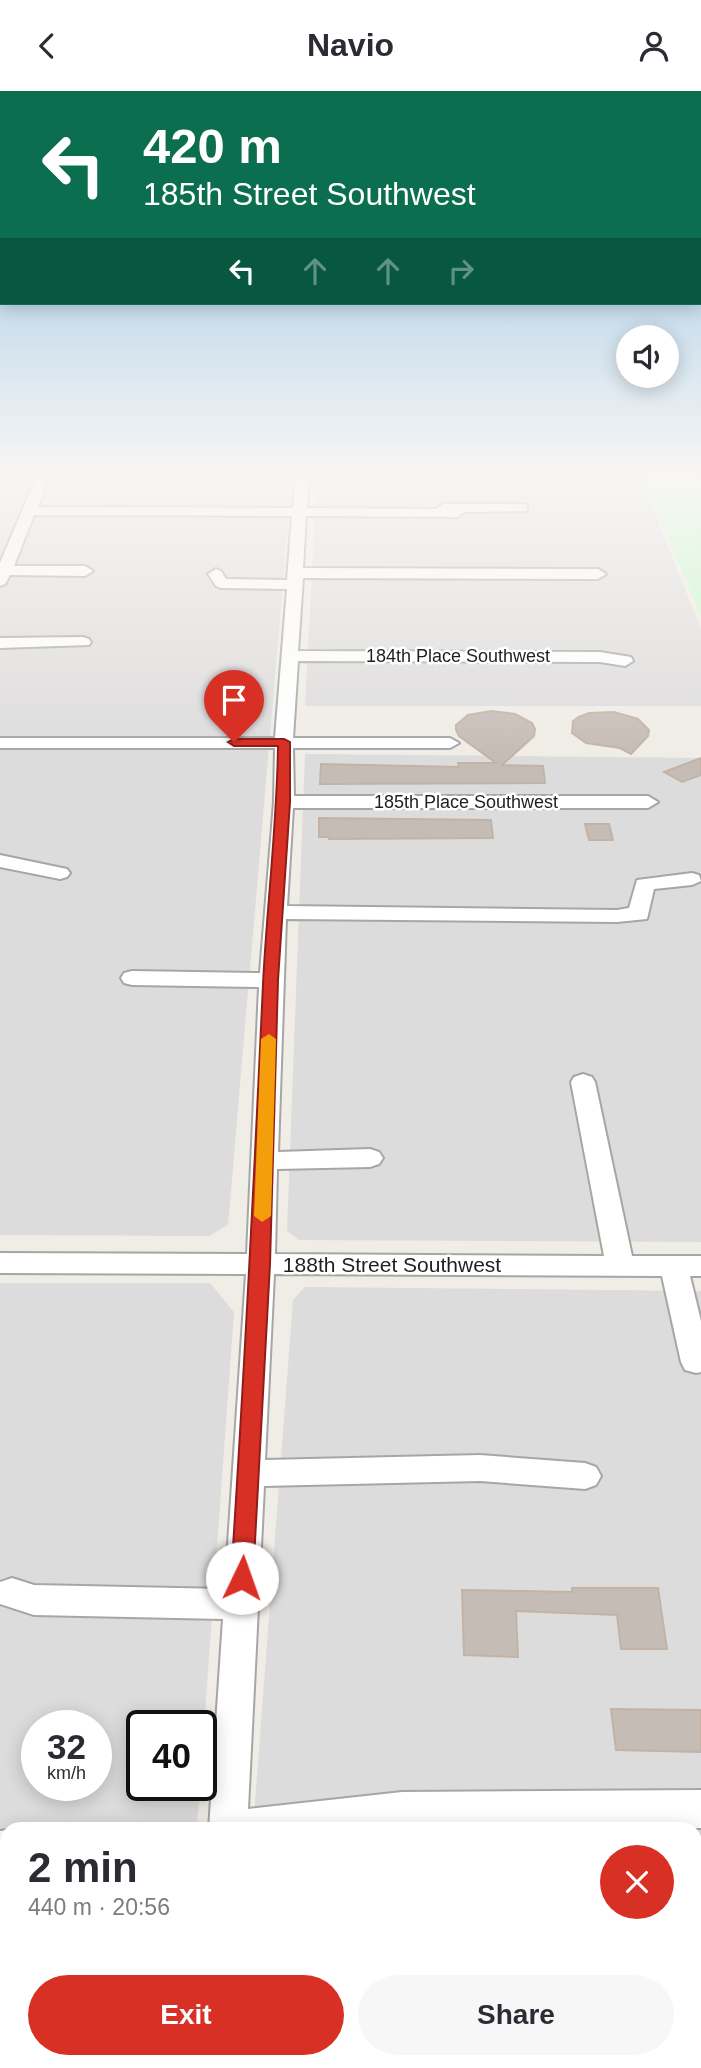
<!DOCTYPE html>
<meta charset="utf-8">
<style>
:root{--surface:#fff;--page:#f7f7f7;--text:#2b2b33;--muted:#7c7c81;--accent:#d93025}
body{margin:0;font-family:Arial,sans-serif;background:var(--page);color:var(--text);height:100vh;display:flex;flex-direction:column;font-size:26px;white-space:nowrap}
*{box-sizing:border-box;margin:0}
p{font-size:23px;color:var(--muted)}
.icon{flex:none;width:38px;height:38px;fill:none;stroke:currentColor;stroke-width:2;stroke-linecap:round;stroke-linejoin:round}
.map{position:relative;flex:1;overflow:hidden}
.drawer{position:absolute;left:0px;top:1731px;width:702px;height:247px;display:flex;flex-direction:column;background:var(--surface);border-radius:21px 21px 0 0;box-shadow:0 4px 18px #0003}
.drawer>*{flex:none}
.guide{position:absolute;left:0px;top:0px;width:702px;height:214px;box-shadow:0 4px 18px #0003;background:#0b6e4f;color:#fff;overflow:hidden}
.tools{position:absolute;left:616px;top:234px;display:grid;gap:14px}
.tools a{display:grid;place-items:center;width:63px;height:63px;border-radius:50%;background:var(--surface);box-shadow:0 4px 18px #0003;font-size:35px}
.speed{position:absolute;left:21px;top:1619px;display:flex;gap:14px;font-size:35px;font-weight:700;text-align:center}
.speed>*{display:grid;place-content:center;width:91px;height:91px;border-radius:50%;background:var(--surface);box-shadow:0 4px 18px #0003;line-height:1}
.speed small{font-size:18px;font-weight:400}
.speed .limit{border:4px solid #111;border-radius:10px;background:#fff;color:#111}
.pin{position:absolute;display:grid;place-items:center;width:60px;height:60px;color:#fff;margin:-72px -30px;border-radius:50% 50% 50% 0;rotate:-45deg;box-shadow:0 0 7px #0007}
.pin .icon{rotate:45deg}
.me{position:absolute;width:77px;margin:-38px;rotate:3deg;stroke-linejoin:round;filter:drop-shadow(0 0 5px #0008)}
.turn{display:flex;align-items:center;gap:24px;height:147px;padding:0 28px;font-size:32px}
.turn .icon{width:91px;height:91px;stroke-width:2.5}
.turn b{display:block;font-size:49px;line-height:60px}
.lanes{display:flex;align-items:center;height:66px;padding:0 28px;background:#0003;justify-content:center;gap:35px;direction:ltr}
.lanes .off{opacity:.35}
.round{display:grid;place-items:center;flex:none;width:74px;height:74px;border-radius:37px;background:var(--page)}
.headline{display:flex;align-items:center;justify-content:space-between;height:119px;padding:0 28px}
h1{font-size:42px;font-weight:600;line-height:52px}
.cta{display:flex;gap:14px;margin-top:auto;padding:14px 28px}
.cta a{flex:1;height:80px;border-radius:42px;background:var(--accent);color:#fff;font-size:28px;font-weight:600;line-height:80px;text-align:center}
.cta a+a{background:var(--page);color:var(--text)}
header{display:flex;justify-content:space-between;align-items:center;height:91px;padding:0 28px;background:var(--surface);font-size:32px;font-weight:600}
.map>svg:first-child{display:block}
.residential{fill:#dddcdc;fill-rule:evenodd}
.park{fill:#c2fbc6}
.building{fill:#c5bcb5;stroke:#c2b3a7;stroke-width:2}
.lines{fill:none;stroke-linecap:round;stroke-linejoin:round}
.minor-casing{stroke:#a6a6a6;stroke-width:4}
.minor{fill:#fff;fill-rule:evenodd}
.route{fill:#d93025;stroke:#8d1f18;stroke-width:2}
.slow{fill:#f59e0b}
.labels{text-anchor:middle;stroke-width:5;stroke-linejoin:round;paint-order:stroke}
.far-street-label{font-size:18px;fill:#1f1f1f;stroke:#fff}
.street-label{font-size:21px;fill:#1f1f1f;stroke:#fff}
</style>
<header><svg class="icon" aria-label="back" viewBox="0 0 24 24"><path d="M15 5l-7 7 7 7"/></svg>Navio<svg class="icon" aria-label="person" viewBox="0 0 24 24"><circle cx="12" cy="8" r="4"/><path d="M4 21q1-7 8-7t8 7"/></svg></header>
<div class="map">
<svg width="701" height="1977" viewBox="0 0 701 1977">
<rect width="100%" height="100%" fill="#f0ece6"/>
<path class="residential" d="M0 387H292L228 1134 209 1145 0 1144Z
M317 387H641L701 538V615H305Z
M305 663 701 667V1151L299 1149 287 1140Z
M0 1192H210L234 1221 201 1677V1634H142V1694H200L197 1738H7V1970L180 1971V1977H0ZM37 1634H96V1694H37Z
M305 1196 701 1200V1977H238V1970H695V1738H253L293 1209Z"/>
<path class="park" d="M701 387V525L642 387Z"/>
<path class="building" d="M491 620 515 623 532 632 535 638 534 645 502 674 543 675 545 692 320 693 321 673 459 676 458 672H496L459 645 456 639V634L468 624Z
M614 621 638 628 649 639 648 645 631 663 620 657 586 652 572 642 573 630 579 626 589 622Z
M701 667V684L682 691 664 681Z
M319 727 491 729 493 747 329 748V746H319Z
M585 733H609L613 749H589Z
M572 1497H658L667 1558H621L617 1524 516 1520 518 1566 464 1564 462 1499 572 1501Z
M611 1618 701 1619V1661L616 1659Z"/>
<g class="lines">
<g class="minor-casing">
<path id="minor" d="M36 387H49L38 416 293 417 295 387H309L307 417 437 418 443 413H522L527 414V420L464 421 458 426 306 425 303 477 598 478 606 483 598 488 303 487 298 560 600 561 631 566 633 570 625 575 600 571 298 570 293 647H450L459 652 450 657H293L294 705H648L658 711 648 717H293L287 815 617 819 629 817 637 789 692 782 699 784 701 790 692 794 654 798 647 828 617 831 286 828 278 1061 370 1058 379 1061 383 1067 379 1073 370 1076 277 1078 275 1163 604 1165 571 991 574 986 583 983 592 986 595 991 632 1165H701V1185H690L701 1230V1281L696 1282 685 1279 681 1271 662 1185 274 1183 265 1369 480 1364 585 1372 596 1376 601 1385 596 1394 585 1398 480 1390 264 1395 248 1718 402 1701 701 1699V1737L209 1738 223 1528 34 1524 0 1513V1491L12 1487 34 1494 225 1498 246 1183 0 1182V1162L247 1163 259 896 132 894 124 892 121 887 124 882 132 880 260 882 274 711 275 657H0V647H275L287 498 221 497 216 495 208 483 216 478 221 480 226 488 287 489 292 425 34 424 14 475H85L93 480 85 485 10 484 5 493 0 495V472Z
M83 546 89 548 91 551 89 554 0 557V547Z
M0 764 67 778 70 782 67 786 60 788 0 776Z
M7 1739V1777L0 1778V1740Z
M192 1970H234V1977H192Z"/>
</g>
<use href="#minor" class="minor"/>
</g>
<linearGradient id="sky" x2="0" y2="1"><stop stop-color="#8dc0e4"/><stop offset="0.58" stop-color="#f8f6f4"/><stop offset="1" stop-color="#f8f6f4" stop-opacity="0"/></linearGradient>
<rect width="701" height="664" fill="url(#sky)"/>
<path class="route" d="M284 648 290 651V711L278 889 270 1173 253 1487 250 1493 242 1496 235 1493 231 1487C244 1289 254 1091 263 893 267 813 277 735 278 655H234L228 651 234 648Z"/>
<path class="slow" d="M269 943 276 948 271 1125 262 1131 254 1125 261 948Z"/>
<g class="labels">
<g class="far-street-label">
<text x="458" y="571">184th Place Southwest</text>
<text x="466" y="717">185th Place Southwest</text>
</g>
<g class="street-label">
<text x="392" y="1181">188th Street Southwest</text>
</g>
</g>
</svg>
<div class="tools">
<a><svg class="icon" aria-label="sound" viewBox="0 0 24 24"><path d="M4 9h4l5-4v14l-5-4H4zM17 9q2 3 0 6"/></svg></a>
</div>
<div class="speed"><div>32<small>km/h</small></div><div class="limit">40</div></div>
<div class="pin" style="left:234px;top:651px;background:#d93025"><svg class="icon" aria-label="arrive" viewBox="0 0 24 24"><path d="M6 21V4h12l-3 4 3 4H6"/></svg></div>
<svg class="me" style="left:242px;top:1487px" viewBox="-20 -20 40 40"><circle r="19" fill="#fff"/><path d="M0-13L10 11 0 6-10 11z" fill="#d93025"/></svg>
<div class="guide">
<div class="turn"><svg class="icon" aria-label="left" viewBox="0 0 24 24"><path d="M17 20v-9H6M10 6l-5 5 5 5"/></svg><div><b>420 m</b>185th Street Southwest</div></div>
<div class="lanes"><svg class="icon" aria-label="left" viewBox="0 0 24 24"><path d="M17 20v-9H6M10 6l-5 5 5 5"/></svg><svg class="icon off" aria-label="ahead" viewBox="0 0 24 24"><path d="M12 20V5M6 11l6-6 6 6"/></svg><svg class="icon off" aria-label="ahead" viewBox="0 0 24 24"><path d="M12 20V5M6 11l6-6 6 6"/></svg><svg class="icon off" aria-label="right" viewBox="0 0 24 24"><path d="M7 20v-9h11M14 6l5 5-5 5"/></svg></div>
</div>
<section class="drawer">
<div class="headline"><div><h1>2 min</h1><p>440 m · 20:56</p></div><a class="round" style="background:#d93025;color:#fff"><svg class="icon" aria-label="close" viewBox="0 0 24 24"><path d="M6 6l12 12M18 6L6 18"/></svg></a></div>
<div class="cta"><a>Exit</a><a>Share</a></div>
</section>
</div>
